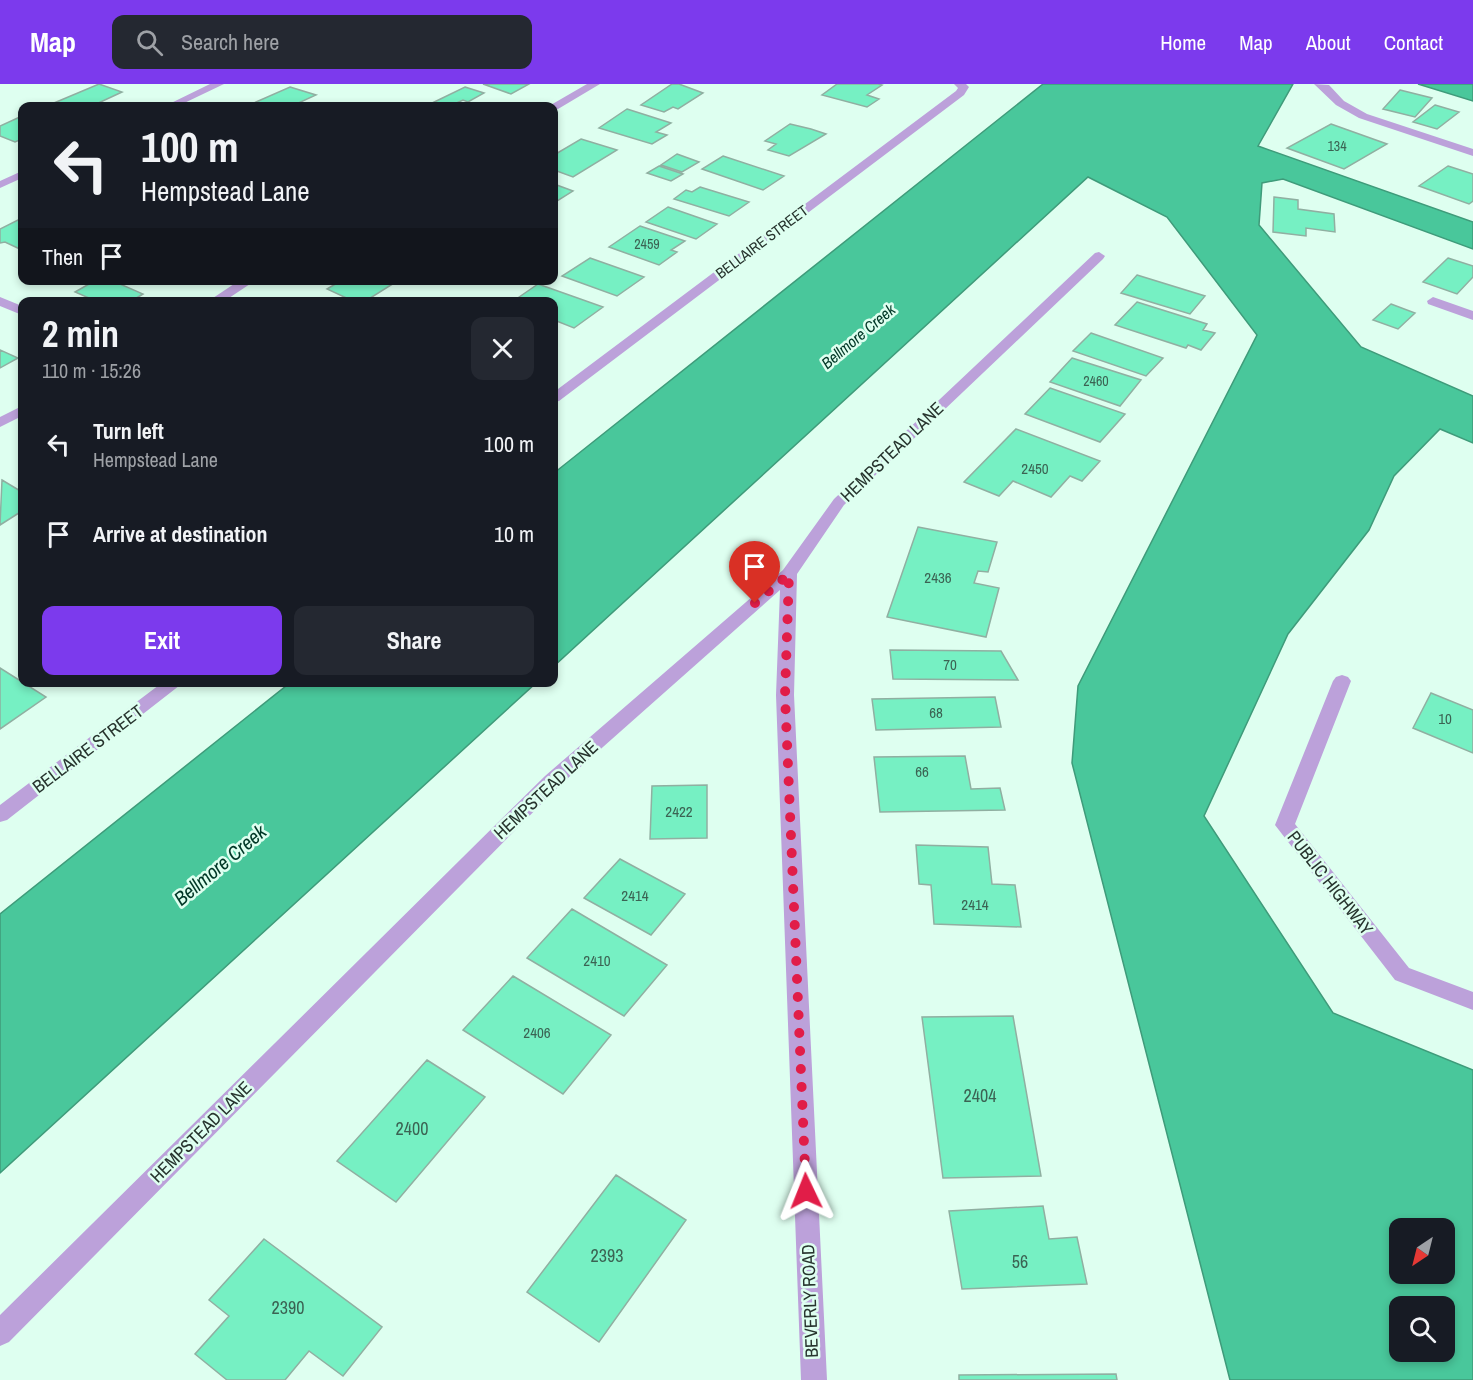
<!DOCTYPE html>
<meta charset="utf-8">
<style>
:root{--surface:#171b24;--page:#242831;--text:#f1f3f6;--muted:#9ea1a6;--accent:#7c3aed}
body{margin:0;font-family:"Archivo Narrow",sans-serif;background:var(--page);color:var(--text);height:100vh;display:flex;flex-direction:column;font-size:22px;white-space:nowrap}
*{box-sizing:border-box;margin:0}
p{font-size:20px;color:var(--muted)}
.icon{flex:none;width:33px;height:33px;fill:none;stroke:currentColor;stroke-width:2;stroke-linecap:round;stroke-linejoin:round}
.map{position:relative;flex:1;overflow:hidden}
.drawer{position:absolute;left:18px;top:213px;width:540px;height:390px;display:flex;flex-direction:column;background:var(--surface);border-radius:12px;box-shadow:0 3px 9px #0003}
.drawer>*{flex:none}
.hud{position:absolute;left:18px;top:18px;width:540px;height:183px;border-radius:12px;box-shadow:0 3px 9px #0003;background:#171b24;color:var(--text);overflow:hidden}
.needle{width:39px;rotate:215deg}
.buttons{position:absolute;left:1389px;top:1134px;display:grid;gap:12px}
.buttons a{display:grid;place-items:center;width:66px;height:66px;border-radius:12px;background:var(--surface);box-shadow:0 3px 9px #0003;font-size:30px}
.pin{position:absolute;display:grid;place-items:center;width:51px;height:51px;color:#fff;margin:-62px -26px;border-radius:50% 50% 50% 0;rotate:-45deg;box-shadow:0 0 6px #0007}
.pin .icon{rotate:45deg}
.me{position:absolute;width:66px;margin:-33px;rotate:358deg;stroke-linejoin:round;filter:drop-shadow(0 0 4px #0008)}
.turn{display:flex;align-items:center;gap:21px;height:126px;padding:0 24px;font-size:27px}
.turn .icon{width:78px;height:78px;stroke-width:2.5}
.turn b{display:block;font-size:42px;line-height:51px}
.then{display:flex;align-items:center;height:57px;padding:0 24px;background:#0003;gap:12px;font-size:22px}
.round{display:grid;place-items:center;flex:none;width:63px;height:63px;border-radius:12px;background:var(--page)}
.summary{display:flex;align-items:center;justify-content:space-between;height:102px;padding:0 24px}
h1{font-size:36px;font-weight:800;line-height:45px}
.primary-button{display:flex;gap:12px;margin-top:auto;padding:12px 24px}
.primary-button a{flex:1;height:69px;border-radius:12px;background:var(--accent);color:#fff;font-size:24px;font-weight:800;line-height:69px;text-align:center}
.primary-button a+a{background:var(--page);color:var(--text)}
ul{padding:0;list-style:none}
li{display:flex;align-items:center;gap:18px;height:90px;padding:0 24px}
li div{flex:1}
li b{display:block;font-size:22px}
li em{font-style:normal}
header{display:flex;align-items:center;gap:36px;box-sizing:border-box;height:84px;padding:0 30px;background:var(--accent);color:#fff}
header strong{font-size:28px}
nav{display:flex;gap:33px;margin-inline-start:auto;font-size:21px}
.search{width:420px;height:54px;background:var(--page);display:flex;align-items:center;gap:15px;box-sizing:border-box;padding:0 21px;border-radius:12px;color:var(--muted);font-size:22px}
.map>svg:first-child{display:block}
.water{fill:#49c79b;stroke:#3f9b7a;stroke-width:1.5;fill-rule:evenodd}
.building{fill:#76f0c3;stroke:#90afa1;stroke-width:1.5}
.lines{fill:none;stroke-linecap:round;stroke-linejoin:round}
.minor{fill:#bca1da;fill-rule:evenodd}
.route{stroke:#e11d48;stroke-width:10;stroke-dasharray:0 18}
.labels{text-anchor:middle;stroke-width:5;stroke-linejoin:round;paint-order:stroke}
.far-number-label{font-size:14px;fill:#3b6353}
.far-street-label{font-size:15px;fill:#27342e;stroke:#defff0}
.number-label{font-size:15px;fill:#3b6353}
.far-water-label{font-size:16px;font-style:italic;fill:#003726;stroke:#defff0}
.street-label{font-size:18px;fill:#27342e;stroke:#defff0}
.near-number-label{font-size:18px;fill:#3b6353}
.water-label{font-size:20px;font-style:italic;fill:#003726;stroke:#defff0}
</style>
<header>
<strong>Map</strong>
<div class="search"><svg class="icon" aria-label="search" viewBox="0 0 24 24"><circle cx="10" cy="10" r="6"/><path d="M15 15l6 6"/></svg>Search here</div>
<nav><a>Home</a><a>Map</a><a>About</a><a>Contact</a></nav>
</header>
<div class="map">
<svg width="1473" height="1296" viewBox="0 0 1473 1296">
<rect width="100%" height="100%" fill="#defff0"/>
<path class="water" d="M1043 0H1293L1258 62 1473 138V165L1283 95 1262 99 1259 141 1361 263 1473 312V359L1440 345 1394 392 1369 446 1288 550 1204 732 1333 929 1473 986V1296H1230L1072 679 1078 602 1257 251 1167 133 1088 93 554 582V389ZM1400 1144H1444V1190H1400ZM1400 1222H1444V1268H1400Z
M1418 0H1473V17Z
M291 598 536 599 0 1089V830Z"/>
<path class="building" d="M99 0 122 8 92 22H63L54 19Z
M483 0H529L511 10Z
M672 0H679L703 9 678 25 673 23 664 28 641 21Z
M837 0H878L882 1 867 11 879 15 867 23 822 11Z
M290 3 316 11 292 22H247Z
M465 3 484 9 468 18 463 16 450 22H426Z
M1400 6 1432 14 1415 33 1383 25Z
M1435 21 1459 28 1437 45 1413 38Z
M627 25 671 39 656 48 667 51 652 60 599 44Z
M22 32V55L15 58 0 52V42Z
M790 40 811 45 826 50 789 72 768 66 776 60 765 57Z
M1331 40 1387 60 1344 85 1287 64Z
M581 55 617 66 573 93 554 86V71Z
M677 70 699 78 682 88 661 81Z
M723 72 784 92 763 106 702 85Z
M659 82 683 90 671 97 647 89Z
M1448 82 1473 90V117L1469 120 1419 102Z
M554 100 573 107 554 119Z
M700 103 749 118 729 132 674 115 686 106 692 108Z
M1274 113 1298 116V125L1334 130 1335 148 1306 144V152L1273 148Z
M668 123 717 140 696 155 646 138Z
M22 134V166L5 158 0 159V145Z
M640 142 685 157 671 166 677 168 659 181 609 163Z
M590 174 644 193 617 212 562 192Z
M1448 174 1473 182V193L1457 210 1423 198Z
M1137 191 1205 212 1190 230 1121 209Z
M96 196H111L143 210 130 218H98L75 208Z
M342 196H399L364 218H355L327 205Z
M538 200 603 223 574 244 554 236V218H512Z
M1137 218 1207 240 1203 246 1215 249 1201 266 1188 261 1186 264 1115 241Z
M1391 220 1415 229 1398 245 1373 236Z
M1091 249 1163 274 1146 292 1073 267Z
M0 266 18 274 0 284Z
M1072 274 1141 296 1120 322 1050 298Z
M1050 304 1125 330 1100 358 1025 330Z
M1016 345 1100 377 1082 397 1070 392 1051 413 1013 397 999 412 964 398Z
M2 396 22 408V427L0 441Z
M918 443 997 458 988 488 978 487 974 499 999 504 986 553 887 533Z
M890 566 1001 567 1018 596 893 595Z
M0 584 46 613 0 645Z
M1431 609 1473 626V669L1413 644Z
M995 613 1001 643 876 646 872 615Z
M965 672 971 705 1000 704 1005 726 880 728 874 673Z
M707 701V754L650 755 652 702Z
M916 761 988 763 992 800 1015 801 1021 843 934 840 931 801 919 800Z
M620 775 685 810 651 851 584 814Z
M572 825 667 881 624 932 527 874Z
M513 892 611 951 563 1010 463 946Z
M1013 932 1041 1092 943 1094 922 933Z
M427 976 485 1013 396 1118 337 1077Z
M616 1091 686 1136 599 1258 527 1208Z
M1043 1122 1049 1155 1077 1153 1087 1200 962 1205 949 1127Z
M264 1155 382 1243 343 1292 309 1267 285 1296H227L195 1270 229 1232 209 1216Z
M1116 1290 1117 1296H959V1291Z"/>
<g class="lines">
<path class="minor" d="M210 0H224L178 22H165Z
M587 0H600L558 25 554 26V22H549Z
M954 0H966L969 3 964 11 559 317 554 318V308L956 7 958 4Z
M1314 0 1329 1 1344 17 1367 30 1473 65V72L1359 34 1336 21Z
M22 87V94L0 104V97Z
M1099 168 1105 172 1103 175 844 421 797 490 794 611 827 1296H801L776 611 780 506 559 702 9 1258 0 1262V1231L545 692 783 486 834 415 1095 169Z
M240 196H256L223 218H207Z
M0 213 22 222V231L0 222Z
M1433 213 1473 227V236L1428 220 1427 217Z
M22 322V332L0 343V333Z
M1342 591 1348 593 1351 597 1295 740 1409 884 1473 908V926L1395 896 1275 741 1333 597 1336 593Z
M163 598H184L7 736 0 738V721Z"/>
</g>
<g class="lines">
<path class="route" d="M755 519 789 490 785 611 806 1107"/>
</g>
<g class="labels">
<g class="far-number-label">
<text x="1337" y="67">134</text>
<text x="647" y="165">2459</text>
<text x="1096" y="302">2460</text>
</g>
<g class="far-street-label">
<text transform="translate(762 158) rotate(-37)" y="5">BELLAIRE STREET</text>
</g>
<g class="number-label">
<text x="1035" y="390">2450</text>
<text x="938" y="499">2436</text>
<text x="950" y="586">70</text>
<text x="936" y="634">68</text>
<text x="1445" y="640">10</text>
<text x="922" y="693">66</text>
<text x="679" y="733">2422</text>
<text x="635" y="817">2414</text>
<text x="975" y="826">2414</text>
<text x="597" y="882">2410</text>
<text x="537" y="954">2406</text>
</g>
<g class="far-water-label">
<text transform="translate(858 252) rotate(-40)" y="6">Bellmore Creek</text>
</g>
<g class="street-label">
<text transform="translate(892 368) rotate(-44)" y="6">HEMPSTEAD LANE</text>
<text transform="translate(88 665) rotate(-37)" y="6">BELLAIRE STREET</text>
<text transform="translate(546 706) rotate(-43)" y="6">HEMPSTEAD LANE</text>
<text transform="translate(1330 799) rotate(52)" y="6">PUBLIC HIGHWAY</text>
<text transform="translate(201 1048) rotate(-45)" y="6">HEMPSTEAD LANE</text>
<text transform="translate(810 1217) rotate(-92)" y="6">BEVERLY ROAD</text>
</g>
<g class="near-number-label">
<text x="980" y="1018">2404</text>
<text x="412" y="1051">2400</text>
<text x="607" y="1178">2393</text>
<text x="1020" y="1184">56</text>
<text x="288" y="1230">2390</text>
</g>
<g class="water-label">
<text transform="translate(220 781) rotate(-40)" y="7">Bellmore Creek</text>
</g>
</g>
</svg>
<div class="buttons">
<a><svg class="needle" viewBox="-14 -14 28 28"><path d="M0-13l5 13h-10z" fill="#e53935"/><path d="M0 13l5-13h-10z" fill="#9ea1a6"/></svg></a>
<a><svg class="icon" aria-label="search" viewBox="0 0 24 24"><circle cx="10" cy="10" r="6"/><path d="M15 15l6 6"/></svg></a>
</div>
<div class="pin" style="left:755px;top:519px;background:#d93025"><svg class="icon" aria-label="arrive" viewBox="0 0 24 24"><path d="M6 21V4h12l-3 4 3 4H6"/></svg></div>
<svg class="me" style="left:806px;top:1107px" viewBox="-20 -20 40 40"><path d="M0-17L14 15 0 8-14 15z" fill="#e11d48" stroke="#fff" stroke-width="4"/></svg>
<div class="hud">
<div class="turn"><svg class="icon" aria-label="left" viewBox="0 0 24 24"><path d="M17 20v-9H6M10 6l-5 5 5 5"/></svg><div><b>100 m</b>Hempstead Lane</div></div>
<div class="then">Then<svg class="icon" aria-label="arrive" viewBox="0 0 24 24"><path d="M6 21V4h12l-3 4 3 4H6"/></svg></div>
</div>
<section class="drawer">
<div class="summary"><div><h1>2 min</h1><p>110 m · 15:26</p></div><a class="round"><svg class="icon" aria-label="close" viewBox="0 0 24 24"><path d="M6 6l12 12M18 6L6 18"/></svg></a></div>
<ul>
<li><svg class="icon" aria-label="left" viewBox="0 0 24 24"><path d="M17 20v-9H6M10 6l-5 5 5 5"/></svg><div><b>Turn left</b><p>Hempstead Lane</p></div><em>100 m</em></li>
<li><svg class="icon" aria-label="arrive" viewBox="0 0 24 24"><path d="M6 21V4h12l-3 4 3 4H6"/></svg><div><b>Arrive at destination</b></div><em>10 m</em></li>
</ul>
<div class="primary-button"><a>Exit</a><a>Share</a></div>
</section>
</div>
